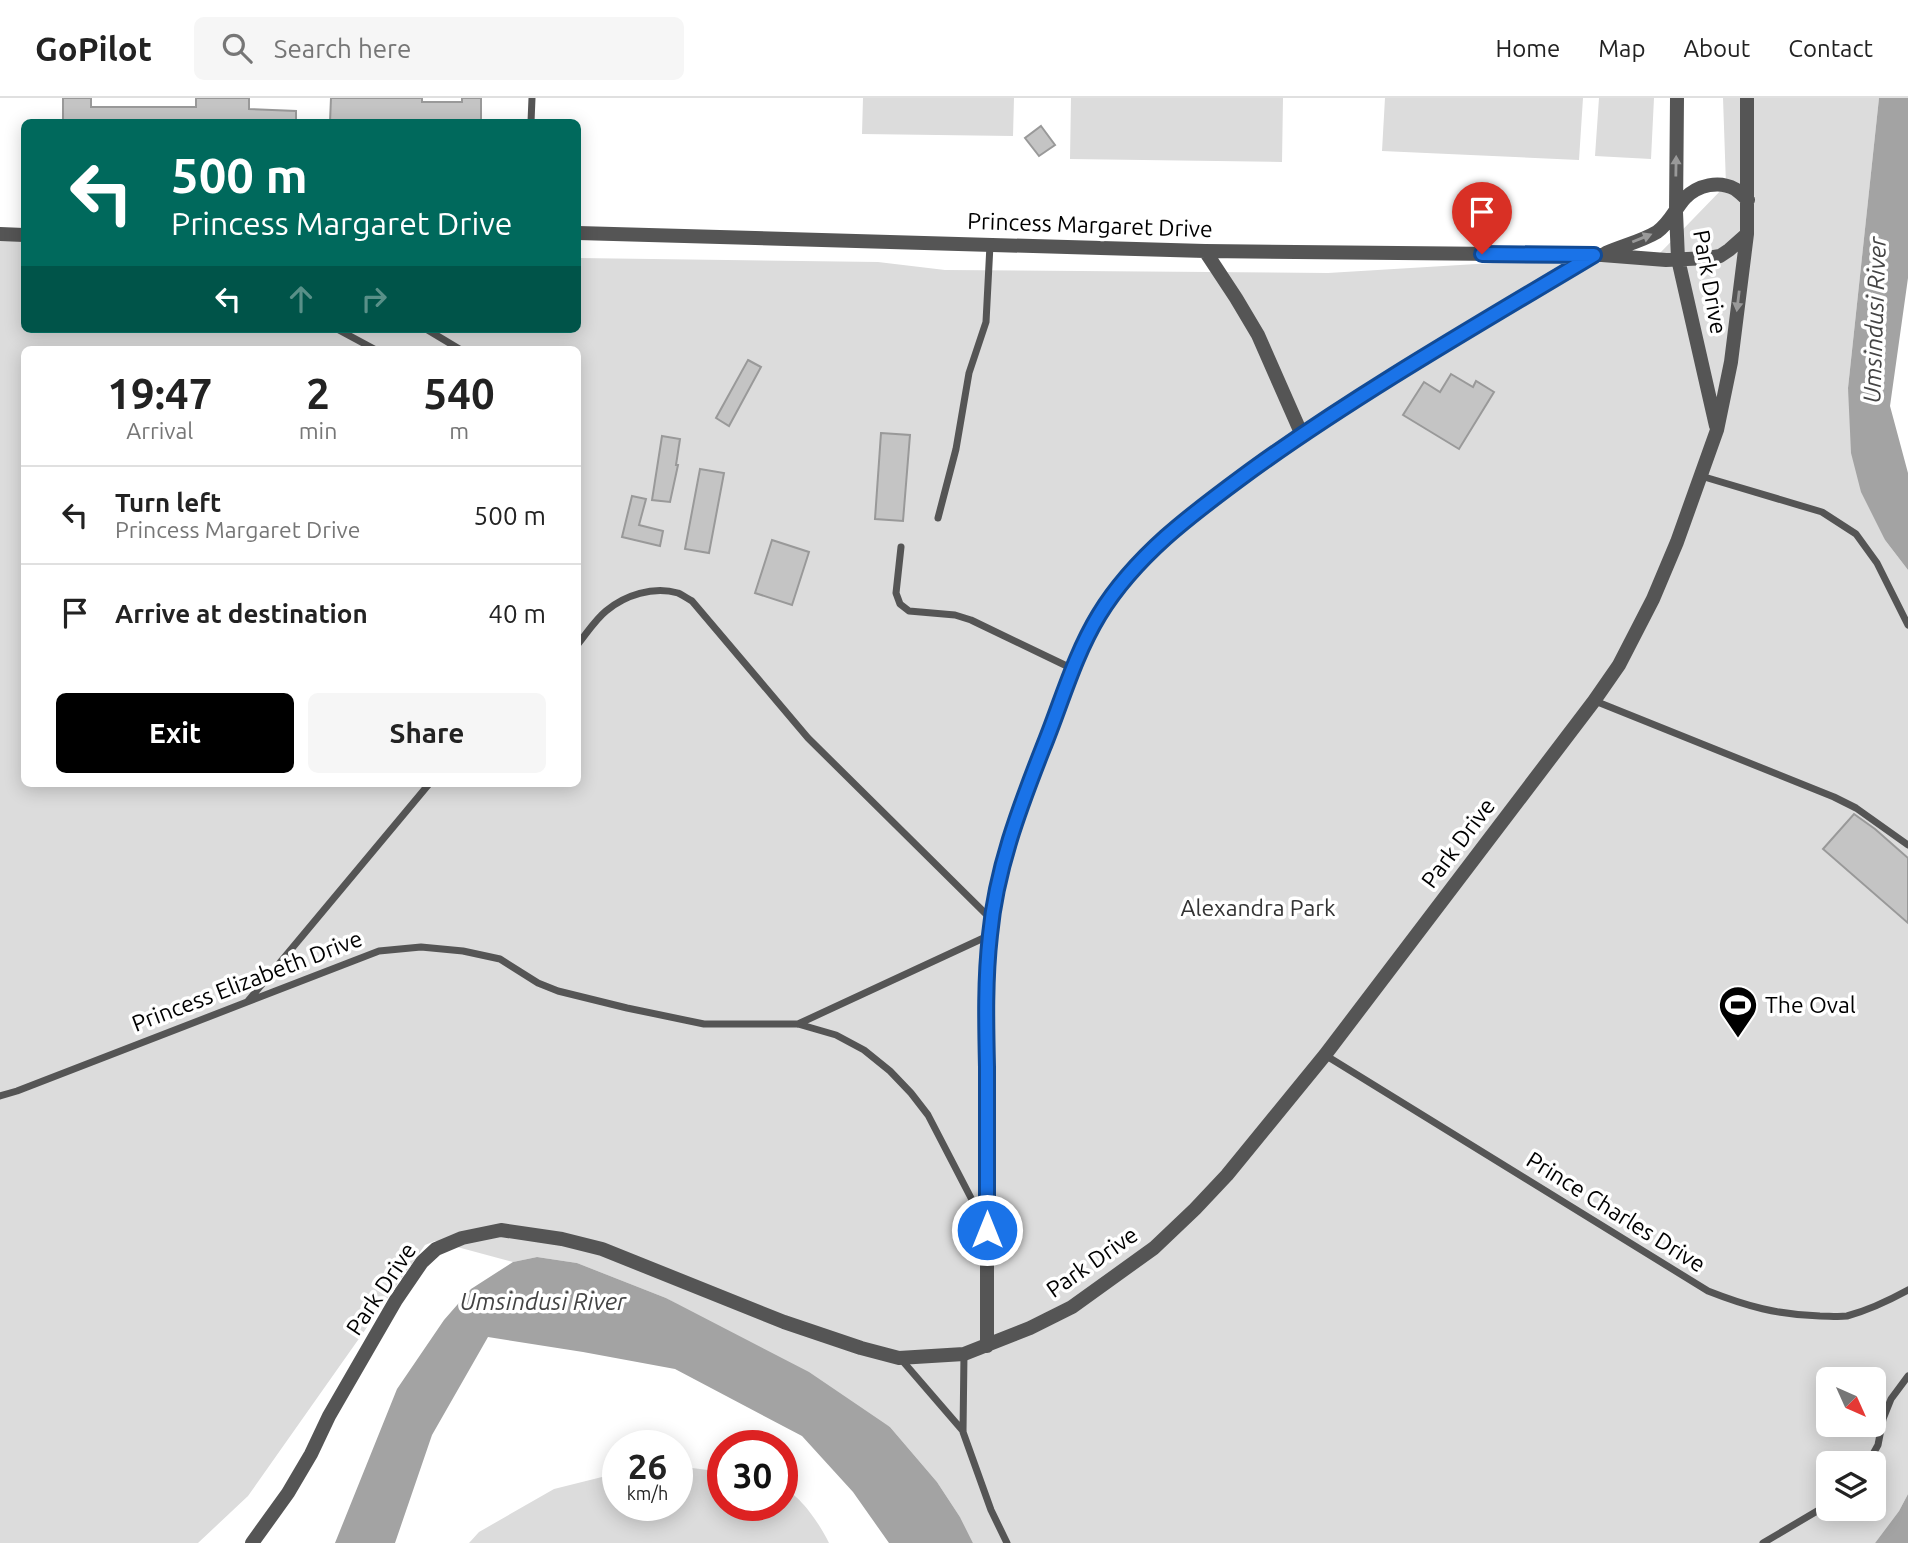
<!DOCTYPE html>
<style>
:root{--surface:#fff;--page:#f6f6f6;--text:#222;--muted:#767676;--line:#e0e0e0;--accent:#000}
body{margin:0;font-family:Ubuntu,sans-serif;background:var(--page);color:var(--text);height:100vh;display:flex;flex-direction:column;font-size:26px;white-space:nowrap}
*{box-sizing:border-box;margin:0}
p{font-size:23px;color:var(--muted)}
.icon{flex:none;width:38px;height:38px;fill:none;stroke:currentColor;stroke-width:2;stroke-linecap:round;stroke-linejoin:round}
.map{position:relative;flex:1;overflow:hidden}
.sheet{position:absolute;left:21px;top:248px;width:560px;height:441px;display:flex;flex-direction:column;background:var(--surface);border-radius:10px;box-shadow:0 4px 18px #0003}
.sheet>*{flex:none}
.hud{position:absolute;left:21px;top:21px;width:560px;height:214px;border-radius:10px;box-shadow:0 4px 18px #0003;background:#00695c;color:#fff;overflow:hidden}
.needle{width:46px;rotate:135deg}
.fabs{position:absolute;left:1816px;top:1269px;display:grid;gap:14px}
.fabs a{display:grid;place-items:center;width:70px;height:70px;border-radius:10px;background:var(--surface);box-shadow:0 4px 18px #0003;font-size:35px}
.speed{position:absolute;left:602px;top:1332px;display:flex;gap:14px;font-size:35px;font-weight:700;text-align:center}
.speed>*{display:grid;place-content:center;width:91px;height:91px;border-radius:50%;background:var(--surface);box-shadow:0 4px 18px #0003;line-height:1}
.speed small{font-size:18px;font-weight:400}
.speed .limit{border:10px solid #d22;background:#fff;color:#111}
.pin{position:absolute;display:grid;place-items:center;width:60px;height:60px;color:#fff;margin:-72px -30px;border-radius:50% 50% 50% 0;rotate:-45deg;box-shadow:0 0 7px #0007}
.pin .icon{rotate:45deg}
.me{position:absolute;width:77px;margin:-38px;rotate:0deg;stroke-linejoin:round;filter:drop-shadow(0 0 5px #0008)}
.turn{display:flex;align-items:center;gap:24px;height:147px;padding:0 35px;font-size:32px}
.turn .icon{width:91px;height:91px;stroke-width:2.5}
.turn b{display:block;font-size:49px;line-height:60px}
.lanes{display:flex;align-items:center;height:66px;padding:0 35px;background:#0003;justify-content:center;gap:35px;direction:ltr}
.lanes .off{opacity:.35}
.eta{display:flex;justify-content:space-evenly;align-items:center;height:119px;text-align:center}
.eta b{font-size:42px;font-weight:700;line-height:49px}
.button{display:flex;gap:14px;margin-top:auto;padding:14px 35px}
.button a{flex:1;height:80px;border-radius:10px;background:var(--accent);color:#fff;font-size:28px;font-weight:700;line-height:80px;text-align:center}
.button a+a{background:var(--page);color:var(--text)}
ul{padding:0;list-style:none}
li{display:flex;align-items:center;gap:21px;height:98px;padding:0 35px;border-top:2px solid var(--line)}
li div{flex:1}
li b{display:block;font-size:26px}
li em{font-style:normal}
header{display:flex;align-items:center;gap:42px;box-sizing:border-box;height:98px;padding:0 35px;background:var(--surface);border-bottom:2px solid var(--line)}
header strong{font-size:33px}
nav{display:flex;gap:38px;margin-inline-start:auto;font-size:24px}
.search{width:490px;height:63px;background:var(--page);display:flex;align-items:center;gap:18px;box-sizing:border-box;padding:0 24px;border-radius:10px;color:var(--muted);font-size:26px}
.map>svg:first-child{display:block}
.green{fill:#dcdcdc;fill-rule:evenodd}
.water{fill:#a3a3a3}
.building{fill:#c4c4c4;stroke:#999;stroke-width:2}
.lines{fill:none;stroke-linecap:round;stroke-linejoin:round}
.lane{stroke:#555;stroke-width:7}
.street{stroke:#555;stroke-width:14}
.oneway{fill:#999}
.route-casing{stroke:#114b97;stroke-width:18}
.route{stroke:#1a73e8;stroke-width:12}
.labels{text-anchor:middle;stroke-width:7;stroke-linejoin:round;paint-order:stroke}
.street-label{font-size:23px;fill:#000;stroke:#fff}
.park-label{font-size:23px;fill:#333;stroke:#fff}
.poi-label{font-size:23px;fill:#000;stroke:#fff;text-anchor:start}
.water-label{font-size:24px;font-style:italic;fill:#444;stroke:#fff}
</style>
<header>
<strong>GoPilot</strong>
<div class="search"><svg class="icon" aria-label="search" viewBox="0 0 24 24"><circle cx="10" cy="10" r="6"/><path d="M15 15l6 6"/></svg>Search here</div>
<nav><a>Home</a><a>Map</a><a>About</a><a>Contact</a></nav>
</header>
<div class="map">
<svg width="1908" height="1445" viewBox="0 0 1908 1445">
<rect width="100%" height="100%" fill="#fff"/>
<path class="green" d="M863 0H1014L1013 38 862 36Z
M1071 0H1283L1282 64 1070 61Z
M1385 0H1583L1579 62 1382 53Z
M1599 0H1654L1651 61 1595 58Z
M1723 0H1879L1848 290 1885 442 1908 472V1396L1899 1413 1875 1445H973L960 1419 937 1384 890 1329 666 1200 577 1165 537 1159 513 1164 435 1143 425 1147 248 1398 198 1445H0V140L24 138V231H578V160L878 164 945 172 1328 175 1660 155 1726 87ZM24 252H578V686H24ZM1829 1281H1874V1326H1829ZM1829 1365H1874V1410H1829Z
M677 1368 723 1374V1407H782V1390C800 1396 821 1428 829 1445H469L479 1434 554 1391 618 1375V1407H677Z"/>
<path class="water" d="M1879 0H1908V180L1890 308 1908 375V472L1885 442 1861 394 1851 355 1848 290Z
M537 1159 577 1165 666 1200 809 1274 890 1329 937 1384 960 1419 973 1445H889L853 1394 802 1338 675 1271 583 1254 488 1239 432 1337 395 1445H335L397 1291 444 1222 471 1191 513 1164Z
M1908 1396V1445H1875L1899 1413Z"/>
<path class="building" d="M63 0H91V9H196V0H249V11L296 13V24H63Z
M331 0H422V4H462V0H481V24H330Z
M1041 28 1055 47 1039 58 1025 40Z
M748 262 761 269 729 328 716 320Z
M1451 276 1473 289 1476 283 1494 294 1459 351 1403 317 1424 284 1440 294Z
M881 335 910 337 903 423 875 421Z
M662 338 680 341 676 367H678L670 404 652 402Z
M700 371 724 375 709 455 685 451Z
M632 398 646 401 639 427 663 433 660 448 622 439Z
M772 442 809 454 792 507 755 495Z
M1854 716 1875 731 1908 760V825L1823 751Z"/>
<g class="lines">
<path class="lane" d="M531 24 532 0
M337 231 376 252
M426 231 461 252
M1701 378 1822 414 1856 436 1877 465 1908 527
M938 420 956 351 969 275 986 224 990 147
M901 449 896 495 900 506 909 513 955 517 971 522 1073 571
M578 546C587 535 595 522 606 513 625 497 653 488 678 495 683 497 688 501 692 503L808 640 991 821
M1595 603 1834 699 1856 710 1908 747
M248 903 429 686
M798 926 990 837
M1325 957 1708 1193C1746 1208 1778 1217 1820 1218 1829 1218 1838 1219 1847 1218 1869 1212 1888 1203 1908 1192
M0 998 17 993 379 853 421 849 463 853 500 861 538 885 558 893 627 910 704 926H798L836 937 864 952 890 973 911 995 928 1017 984 1125
M964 1256 963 1334 991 1412 1007 1445
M900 1260 963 1333
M1868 1365 1878 1347 1883 1321 1891 1301 1908 1278
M1763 1445 1829 1406"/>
<path class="street" d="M1677 0 1676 114 1678 161 1716 328
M578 135 1205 153 1602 157 1666 162 1708 160 1720 158 1729 152 1747 136
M0 136 24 137
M1205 153 1236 200 1258 237 1302 337
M1606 155C1622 148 1642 143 1657 134 1670 125 1675 111 1685 100 1698 87 1719 82 1735 91 1740 94 1744 99 1748 102
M987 1248V876L992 822 1007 748 1019 711 1076 563 1099 517 1129 477 1157 446 1182 424 1302 337 1429 256 1594 157
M252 1445 288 1395 311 1356 329 1318 396 1202 422 1164 436 1151 462 1140 501 1132 562 1141 602 1151 784 1224 861 1250 899 1260 964 1256 1030 1230 1072 1209 1154 1150 1195 1111 1227 1077 1325 957 1594 603 1619 567 1653 501 1677 444 1717 332 1731 264 1747 136V0"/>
</g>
<defs><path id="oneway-solid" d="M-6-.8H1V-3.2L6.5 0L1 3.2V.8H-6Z" transform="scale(1.75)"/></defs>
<g class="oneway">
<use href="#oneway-solid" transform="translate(1676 68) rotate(-89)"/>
<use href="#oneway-solid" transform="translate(1642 140) rotate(-22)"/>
<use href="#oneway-solid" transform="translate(1738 203) rotate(97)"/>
</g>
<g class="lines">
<g class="route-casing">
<path id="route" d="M987 1132C987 1078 987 1023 987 969 986 925 985 881 990 837 996 772 1019 711 1043 650 1061 606 1074 558 1099 517 1137 455 1196 413 1253 371 1362 293 1479 226 1594 157L1482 156"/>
</g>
<use href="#route" class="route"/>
</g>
<defs>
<g id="stadium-pin" transform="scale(2.0125)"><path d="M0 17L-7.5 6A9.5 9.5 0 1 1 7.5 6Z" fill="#000" stroke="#fff"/><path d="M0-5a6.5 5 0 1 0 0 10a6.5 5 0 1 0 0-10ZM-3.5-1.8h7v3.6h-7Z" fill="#fff"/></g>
</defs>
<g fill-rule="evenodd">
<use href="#stadium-pin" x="1738" y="907"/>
</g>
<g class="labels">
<g class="street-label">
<text transform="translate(1090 127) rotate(2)" y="8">Princess Margaret Drive</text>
<text transform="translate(1710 184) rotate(80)" y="8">Park Drive</text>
<text transform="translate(1458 745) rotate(-53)" y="8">Park Drive</text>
<text transform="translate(247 883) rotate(-21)" y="8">Princess Elizabeth Drive</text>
<text transform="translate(1616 1114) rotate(32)" y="8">Prince Charles Drive</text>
<text transform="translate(1092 1164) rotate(-35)" y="8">Park Drive</text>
<text transform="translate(381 1191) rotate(-56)" y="8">Park Drive</text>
</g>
<g class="park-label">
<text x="1258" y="818">Alexandra Park</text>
</g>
<g class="poi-label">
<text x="1765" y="915">The Oval</text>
</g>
<g class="water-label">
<text transform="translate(1875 222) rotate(-88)" y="8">Umsindusi River</text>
<text x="543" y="1212">Umsindusi River</text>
</g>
</g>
</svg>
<div class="fabs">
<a><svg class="needle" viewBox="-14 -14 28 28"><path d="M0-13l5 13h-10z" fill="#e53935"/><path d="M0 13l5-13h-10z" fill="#767676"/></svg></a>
<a><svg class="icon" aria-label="layers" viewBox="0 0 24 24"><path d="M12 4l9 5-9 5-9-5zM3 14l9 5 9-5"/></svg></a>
</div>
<div class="speed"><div>26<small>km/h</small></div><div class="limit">30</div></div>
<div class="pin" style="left:1482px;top:156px;background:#d93025"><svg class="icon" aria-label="arrive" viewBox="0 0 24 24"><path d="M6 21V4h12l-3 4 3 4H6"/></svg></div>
<svg class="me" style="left:987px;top:1132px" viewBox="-20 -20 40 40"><circle r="17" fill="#1a73e8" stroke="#fff" stroke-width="3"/><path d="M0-11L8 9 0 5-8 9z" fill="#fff"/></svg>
<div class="hud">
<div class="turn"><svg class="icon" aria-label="left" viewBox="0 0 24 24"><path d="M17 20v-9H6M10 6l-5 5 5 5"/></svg><div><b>500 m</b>Princess Margaret Drive</div></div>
<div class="lanes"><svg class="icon" aria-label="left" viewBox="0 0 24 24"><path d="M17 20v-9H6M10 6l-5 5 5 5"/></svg><svg class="icon off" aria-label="ahead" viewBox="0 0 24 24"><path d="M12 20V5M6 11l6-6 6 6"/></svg><svg class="icon off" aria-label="right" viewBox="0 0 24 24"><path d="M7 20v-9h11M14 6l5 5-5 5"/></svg></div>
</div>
<section class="sheet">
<div class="eta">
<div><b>19:47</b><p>Arrival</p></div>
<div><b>2</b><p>min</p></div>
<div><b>540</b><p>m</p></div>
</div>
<ul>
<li><svg class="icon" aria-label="left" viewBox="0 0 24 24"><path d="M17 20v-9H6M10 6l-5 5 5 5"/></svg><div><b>Turn left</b><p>Princess Margaret Drive</p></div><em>500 m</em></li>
<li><svg class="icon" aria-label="arrive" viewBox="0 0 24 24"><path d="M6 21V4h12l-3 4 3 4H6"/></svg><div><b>Arrive at destination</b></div><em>40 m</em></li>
</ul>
<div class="button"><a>Exit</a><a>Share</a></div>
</section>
</div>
